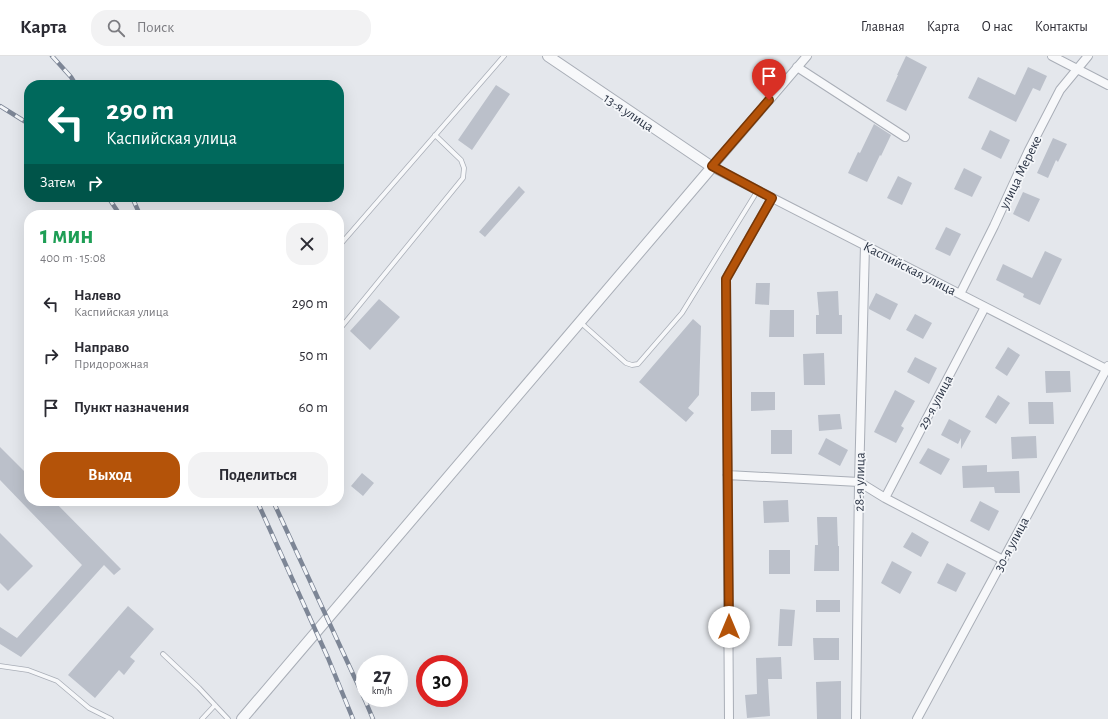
<!DOCTYPE html>
<html lang="ru">
<meta charset="utf-8">
<style>
:root{--surface:#fff;--page:#f2f2f3;--text:#2b2b33;--muted:#7c7c81;--line:#e1e1e2;--accent:#b45309}
body{margin:0;font-family:"Alegreya Sans",sans-serif;background:var(--page);color:var(--text);height:100vh;display:flex;flex-direction:column;font-size:15px;white-space:nowrap}
*{box-sizing:border-box;margin:0}
p{font-size:13px;color:var(--muted)}
.icon{flex:none;width:22px;height:22px;fill:none;stroke:currentColor;stroke-width:2;stroke-linecap:round;stroke-linejoin:round}
.map{position:relative;flex:1;overflow:hidden}
.details{position:absolute;left:24px;top:154px;width:320px;height:296px;display:flex;flex-direction:column;background:var(--surface);border-radius:16px;box-shadow:0 4px 16px #0002}
.details>*{flex:none}
.banner{position:absolute;left:24px;top:24px;width:320px;height:122px;border-radius:16px;box-shadow:0 4px 16px #0002;background:#00695c;color:#fff;overflow:hidden}
.speed{position:absolute;left:356px;top:599px;display:flex;gap:8px;font-size:20px;font-weight:700;text-align:center}
.speed>*{display:grid;place-content:center;width:52px;height:52px;border-radius:50%;background:var(--surface);box-shadow:0 4px 16px #0002;line-height:1}
.speed small{font-size:10px;font-weight:400}
.speed .limit{border:6px solid #d22;background:#fff;color:#111}
.pin{position:absolute;display:grid;place-items:center;width:34px;height:34px;color:#fff;margin:-41px -17px;border-radius:50% 50% 50% 0;rotate:-45deg;box-shadow:0 0 4px #0007}
.pin .icon{rotate:45deg}
.me{position:absolute;width:44px;margin:-22px;rotate:0deg;stroke-linejoin:round;filter:drop-shadow(0 0 3px #0008)}
.turn{display:flex;align-items:center;gap:14px;height:84px;padding:0 16px;font-size:18px}
.turn .icon{width:52px;height:52px;stroke-width:2.5}
.turn b{display:block;font-size:28px;line-height:34px}
.then{display:flex;align-items:center;height:38px;padding:0 16px;background:#0003;gap:8px;font-size:15px}
.round{display:grid;place-items:center;flex:none;width:42px;height:42px;border-radius:16px;background:var(--page)}
.headline{display:flex;align-items:center;justify-content:space-between;height:68px;padding:0 16px}
h1{font-size:24px;font-weight:600;line-height:30px;color:#1e9e55}
.action{display:flex;gap:8px;margin-top:auto;padding:8px 16px}
.action a{flex:1;height:46px;border-radius:16px;background:var(--accent);color:#fff;font-size:16px;font-weight:600;line-height:46px;text-align:center}
.action a+a{background:var(--page);color:var(--text)}
ul{padding:0;list-style:none}
li{display:flex;align-items:center;gap:12px;height:52px;padding:0 16px}
li div{flex:1}
li b{display:block;font-size:15px}
li em{font-style:normal}
header{display:flex;align-items:center;gap:24px;box-sizing:border-box;height:56px;padding:0 20px;background:var(--surface);border-bottom:1px solid var(--line)}
header strong{font-size:19px}
nav{display:flex;gap:22px;margin-inline-start:auto;font-size:14px}
.search{width:280px;height:36px;background:var(--page);display:flex;align-items:center;gap:10px;box-sizing:border-box;padding:0 14px;border-radius:16px;color:var(--muted);font-size:15px}
.map>svg:first-child{display:block}
.building{fill:#bbc0ca}
.lines{fill:none;stroke-linecap:round;stroke-linejoin:round}
.service-casing{stroke:#a9aeb7;stroke-width:5.5}
.minor-casing{stroke:#a9aeb7;stroke-width:10}
.tertiary-casing{stroke:#a9aeb7;stroke-width:12}
.service{stroke:#f7f8fa;stroke-width:4}
.minor{stroke:#f7f8fa;stroke-width:8}
.tertiary{stroke:#f7f8fa;stroke-width:10}
.rail-casing{stroke:#7d8696;stroke-width:4.5}
.rail{stroke:#f4f6f9;stroke-width:3;stroke-dasharray:9;stroke-linecap:butt}
.route-casing{stroke:#753606;stroke-width:10}
.route{stroke:#b45309;stroke-width:7}
.labels{text-anchor:middle;stroke-width:3.5;stroke-linejoin:round;paint-order:stroke}
.street-label{font-size:14px;fill:#2b3445;stroke:#f4f6f9}
</style>
<header>
<strong>Карта</strong>
<div class="search"><svg class="icon" aria-label="search" viewBox="0 0 24 24"><circle cx="10" cy="10" r="6"/><path d="M15 15l6 6"/></svg>Поиск</div>
<nav><a>Главная</a><a>Карта</a><a>О нас</a><a>Контакты</a></nav>
</header>
<div class="map">
<svg width="1108" height="663" viewBox="0 0 1108 663">
<rect width="100%" height="100%" fill="#e4e7ec"/>
<path class="building" d="M906 0 927 11 906 55 886 45 898 19H897Z
M1028 11 1047 20 1040 35 1033 32 1016 66 968 42 978 21 1015 39Z
M496 29 510 38 472 94 458 84Z
M874 68 891 79 881 100 880 99 867 126 848 117 858 96 860 97Z
M990 74 1010 84 1001 103 981 93Z
M1053 82 1067 88 1058 106 1056 104 1048 122 1037 117Z
M964 112 982 121 972 141 954 133Z
M898 120 912 127 902 149 887 142Z
M519 130 525 136 485 181 479 176Z
M1023 136 1040 143 1029 166 1013 158Z
M946 171 961 178 950 200 935 193Z
M1045 195 1062 203 1040 249 1023 241 1024 238 996 224 1003 208 1032 222Z
M756 227H770L769 249 755 248Z
M838 235 839 259H842V278H816V259H819L817 236Z
M876 237 898 248 890 264 869 253V251Z
M379 243 400 261 370 294 350 275Z
M770 254H794V281H769Z
M915 258 932 267 923 283 906 274Z
M693 263 701 270 699 339 688 352 694 357 686 366 639 326Z
M1008 291 1020 299 1007 320 995 312Z
M824 297 825 329H804L803 298Z
M915 301 937 312 929 328 907 316Z
M1045 315H1070L1071 336 1046 337Z
M895 334 915 345 901 370 904 372 896 387 874 376Z
M751 336H775V354L751 355Z
M998 339 1010 347 996 368 985 361Z
M1028 346H1053L1054 368H1029Z
M840 358 842 373 819 375 818 359Z
M949 363 971 375 961 393V382L958 388 941 379Z
M771 374H792V398H771Z
M1036 380 1037 402 1012 403 1011 381Z
M826 382 848 394 840 410 818 398Z
M0 391 29 420V445H54L121 513 114 519 104 509 21 601 0 588V571L17 582 82 509 0 424Z
M928 392 950 403 941 419 919 407Z
M987 409V416L1019 415 1020 437H995L994 431 963 432 962 410Z
M362 417 374 427 363 440 351 430Z
M788 444 789 466 764 467 763 445Z
M980 445 999 455 989 475 970 465Z
M817 461H837L838 490H839V515H814L815 489H818Z
M912 476 929 486 921 501 903 491Z
M0 477 33 510 8 535 0 527Z
M769 494H790V518H769Z
M892 505 912 516 900 538 881 527Z
M947 507 966 517 956 536 937 527Z
M816 544H840V556H816Z
M128 550 154 573 130 601 135 605 124 619 119 614 95 642 68 619Z
M780 553 795 554 792 590H778Z
M813 582H839V604H814Z
M781 601 782 623H768L770 660 747 662 745 639 757 638 756 602Z
M841 625V663H817L816 626Z"/>
<g class="lines">
<g class="service-casing">
<path id="service" d="M339 190 504 0
M580 266 626 307 632 309 638 308 682 257 758 134
M339 274 463 122 464 112 461 104 435 79
M163 598 199 632 228 663
M0 610 28 614 57 625 89 652 111 663
M202 663 215 649"/>
</g>
<g class="minor-casing">
<path id="minor" d="M807 0 712 111 1108 314
M1052 0 1108 29
M797 11 905 81
M960 238 994 170 1029 94 1060 34 1088 0
M727 419 859 426 885 442 1003 504
M885 442 985 251
M729 663 726 223 772 142
M856 663 859 426 865 189
M917 663 1108 310"/>
</g>
<g class="tertiary-casing">
<path id="tertiary" d="M242 663 712 111 548 0"/>
</g>
<use href="#service" class="service"/>
<use href="#minor" class="minor"/>
<use href="#tertiary" class="tertiary"/>
<g class="rail-casing">
<path id="rail" d="M52 0 71 21 76 29
M0 50 29 68
M108 141 120 159
M132 141 140 159
M257 445 328 602 353 663
M273 445 365 644 373 663"/>
</g>
<use href="#rail" class="rail"/>
</g>
<g class="lines">
<g class="route-casing">
<path id="route" d="M729 571 726 223 772 142 712 110 769 44"/>
</g>
<use href="#route" class="route"/>
</g>
<g class="labels">
<g class="street-label">
<text transform="translate(629 56) rotate(34)" y="5">13-я улица</text>
<text transform="translate(1020 116) rotate(-64)" y="5">улица Мереке</text>
<text transform="translate(910 212) rotate(27)" y="5">Каспийская улица</text>
<text transform="translate(935 346) rotate(-62)" y="5">29-я улица</text>
<text transform="translate(859 426) rotate(-89)" y="5">28-я улица</text>
<text transform="translate(1011 488) rotate(-62)" y="5">30-я улица</text>
</g>
</g>
</svg>
<div class="speed"><div>27<small>km/h</small></div><div class="limit">30</div></div>
<div class="pin" style="left:769px;top:44px;background:#d93025"><svg class="icon" aria-label="arrive" viewBox="0 0 24 24"><path d="M6 21V4h12l-3 4 3 4H6"/></svg></div>
<svg class="me" style="left:729px;top:571px" viewBox="-20 -20 40 40"><circle r="19" fill="#fff"/><path d="M0-13L10 11 0 6-10 11z" fill="#b45309"/></svg>
<div class="banner">
<div class="turn"><svg class="icon" aria-label="left" viewBox="0 0 24 24"><path d="M17 20v-9H6M10 6l-5 5 5 5"/></svg><div><b>290 m</b>Каспийская улица</div></div>
<div class="then">Затем<svg class="icon" aria-label="right" viewBox="0 0 24 24"><path d="M7 20v-9h11M14 6l5 5-5 5"/></svg></div>
</div>
<section class="details">
<div class="headline"><div><h1>1 мин</h1><p>400 m · 15:08</p></div><a class="round"><svg class="icon" aria-label="close" viewBox="0 0 24 24"><path d="M6 6l12 12M18 6L6 18"/></svg></a></div>
<ul>
<li><svg class="icon" aria-label="left" viewBox="0 0 24 24"><path d="M17 20v-9H6M10 6l-5 5 5 5"/></svg><div><b>Налево</b><p>Каспийская улица</p></div><em>290 m</em></li>
<li><svg class="icon" aria-label="right" viewBox="0 0 24 24"><path d="M7 20v-9h11M14 6l5 5-5 5"/></svg><div><b>Направо</b><p>Придорожная</p></div><em>50 m</em></li>
<li><svg class="icon" aria-label="arrive" viewBox="0 0 24 24"><path d="M6 21V4h12l-3 4 3 4H6"/></svg><div><b>Пункт назначения</b></div><em>60 m</em></li>
</ul>
<div class="action"><a>Выход</a><a>Поделиться</a></div>
</section>
</div>
